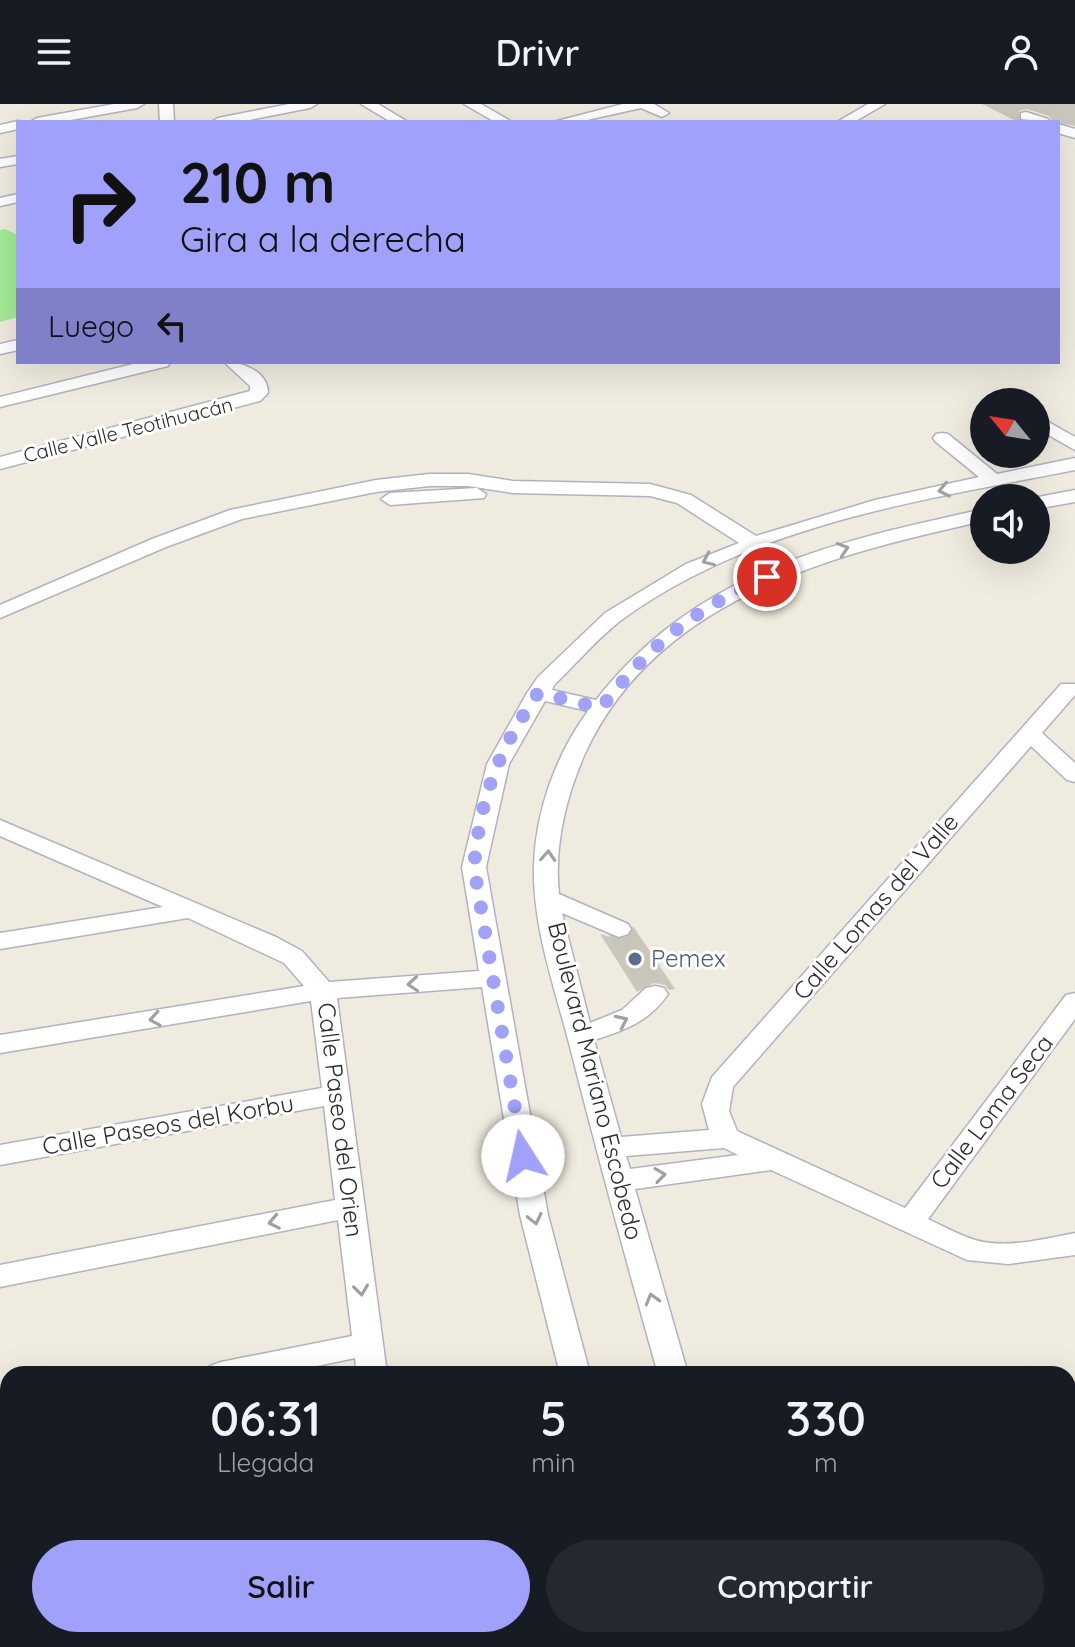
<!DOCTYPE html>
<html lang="es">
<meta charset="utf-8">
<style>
:root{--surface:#171b24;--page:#242831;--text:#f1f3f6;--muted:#9ea1a6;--accent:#9fa1fa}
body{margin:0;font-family:Quicksand,sans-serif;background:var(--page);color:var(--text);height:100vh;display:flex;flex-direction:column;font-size:30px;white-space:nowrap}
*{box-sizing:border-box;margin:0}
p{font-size:26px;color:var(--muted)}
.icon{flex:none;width:44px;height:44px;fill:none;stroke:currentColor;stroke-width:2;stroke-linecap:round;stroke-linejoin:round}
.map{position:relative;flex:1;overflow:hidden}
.drawer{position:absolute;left:0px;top:1262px;width:1076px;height:282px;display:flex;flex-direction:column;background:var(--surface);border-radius:24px 24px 0 0;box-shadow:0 8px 32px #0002}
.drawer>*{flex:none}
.top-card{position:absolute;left:16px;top:16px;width:1044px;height:244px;border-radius:0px;box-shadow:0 8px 32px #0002;background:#9fa1fa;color:#111;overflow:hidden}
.needle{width:52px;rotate:300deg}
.controls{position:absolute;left:970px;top:284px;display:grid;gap:16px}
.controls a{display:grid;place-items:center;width:80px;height:80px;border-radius:50%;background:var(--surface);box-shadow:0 8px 32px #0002;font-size:40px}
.pin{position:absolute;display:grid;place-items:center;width:68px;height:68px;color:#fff;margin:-34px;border:4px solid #fff;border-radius:50%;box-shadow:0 2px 8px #0007}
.me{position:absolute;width:88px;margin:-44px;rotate:350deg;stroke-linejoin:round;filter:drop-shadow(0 0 6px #0008)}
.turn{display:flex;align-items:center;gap:28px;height:168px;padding:0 32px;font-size:36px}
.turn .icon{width:104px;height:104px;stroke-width:2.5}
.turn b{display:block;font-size:56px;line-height:68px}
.then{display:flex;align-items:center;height:76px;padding:0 32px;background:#0003;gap:16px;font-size:30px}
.eta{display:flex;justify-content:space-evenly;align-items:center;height:136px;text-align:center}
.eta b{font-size:48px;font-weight:600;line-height:56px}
.action{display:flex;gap:16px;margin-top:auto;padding:16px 32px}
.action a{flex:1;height:92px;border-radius:48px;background:var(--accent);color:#111;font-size:32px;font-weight:600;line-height:92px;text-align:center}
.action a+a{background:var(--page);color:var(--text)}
header{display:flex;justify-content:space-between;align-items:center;height:104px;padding:0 32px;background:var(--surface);font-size:36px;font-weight:600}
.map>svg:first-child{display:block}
.green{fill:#a3eb95}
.building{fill:#cac8bc}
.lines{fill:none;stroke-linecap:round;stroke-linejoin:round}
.minor-tunnel{stroke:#c8c5ba;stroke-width:24;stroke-dasharray:24 12;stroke-linecap:butt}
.minor-casing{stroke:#b1b2c1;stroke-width:3}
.minor{fill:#fff;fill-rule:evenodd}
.oneway{stroke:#a0a0a0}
.route{stroke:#9fa1fa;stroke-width:14;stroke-dasharray:0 25.2}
.service-dot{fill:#5c6f8a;stroke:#fff;stroke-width:3}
.labels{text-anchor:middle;stroke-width:6;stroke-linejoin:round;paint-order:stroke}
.far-street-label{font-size:20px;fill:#2c2c2c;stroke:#fff}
.street-label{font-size:24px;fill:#2c2c2c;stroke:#fff}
.service-label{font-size:24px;fill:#4e5e75;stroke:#fff;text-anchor:start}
</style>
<header><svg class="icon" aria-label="menu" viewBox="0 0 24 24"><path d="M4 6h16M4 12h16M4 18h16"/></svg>Drivr<svg class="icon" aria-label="person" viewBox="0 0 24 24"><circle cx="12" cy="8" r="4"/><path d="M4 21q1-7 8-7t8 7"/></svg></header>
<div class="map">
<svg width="1075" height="1543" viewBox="0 0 1075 1543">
<rect width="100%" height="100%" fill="#efebde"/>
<path class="green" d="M5 125 18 131V213L0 218V126Z"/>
<path class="building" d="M982 0H1075V22L1053 18 1049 12 1027 5 1019 7 1021 18H1018Z
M633 822 675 885 669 886 665 881 654 879 637 888 600 830 620 836 631 832Z"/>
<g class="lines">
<path class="minor-tunnel" d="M619 825 655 890"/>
<g class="minor-casing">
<path id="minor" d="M114 0H144L137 4 60 18H30L37 14Z
M159 0H173L174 18H160Z
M289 0H317L310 4 239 18H211L218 14Z
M361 0H378L408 18H391Z
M464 0H481L512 18H495Z
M623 0H654L669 9 662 13 641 4 578 18H553Z
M868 0H885L854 18H837Z
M1026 8 1048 15 1050 18 1021 15V9Z
M18 17 23 18H18V25L0 29V21Z
M1058 20 1075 25V34L1058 29Z
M18 52V60L0 63V55Z
M18 90V98L0 102V94Z
M18 236V246L0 250V240Z
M141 258H170L168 262 0 303V293Z
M224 258C242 258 268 267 268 289L260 297 0 365V353L250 287V282Z
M1036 311 1075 333V346L1036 324Z
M942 329 948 330 997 370 1075 354V366C921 396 750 421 620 517 597 535 576 560 554 581L552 586 596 596C698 466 831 439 984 405V417C830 451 653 495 583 654 565 697 554 744 559 790L628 820 631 825 628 830 619 833 562 809 590 919 622 906 646 884 655 882 664 884 668 890C650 917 624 927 594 936L621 1033 709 1026 702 1000 712 973 1061 580H1075V591L1042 629 1075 659V678L1067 676 1031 642 733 983 729 1007 737 1027 905 1104 1066 891 1075 889V915L928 1115C943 1122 959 1131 975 1136 1006 1145 1044 1135 1075 1129V1151L1008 1160 967 1156 771 1066 635 1085 688 1270H658C627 1160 598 1053 570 943 555 884 532 822 534 760 536 706 556 651 588 607L545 597 509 660 486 763 548 1111 590 1270H560L520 1111 482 883 337 894 387 1270H357L355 1254 279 1270H206L210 1262 221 1258 352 1232 338 1116 0 1183V1161L335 1096 324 1002 0 1061V1041L322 984 311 897 0 949V931L304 882 284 859 188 814 0 845V829L163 803 0 732V716L276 833 302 847 329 878 479 867 462 763 487 660 527 589 538 573 605 509 686 460 739 439 677 399 650 392 513 389 468 382H429L376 388 242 415 166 443 0 514V501L152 435 230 406 376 376 429 370H468L513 377 650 380 691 391 756 432 875 396 979 373 936 338 933 334 936 330ZM724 1044 738 1051 630 1065 626 1052Z
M477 384 486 390 484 394 390 401 381 395 390 389Z
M1075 386V398L1036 405V394H1033Z
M8 1301V1325L0 1326V1302Z
M1075 1431V1459L1068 1461V1433Z
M8 1477V1505L0 1507V1479Z
M319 1536H353L351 1543H317Z
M519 1536H568L569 1538 567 1543H516Z
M751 1536H791L788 1543H748Z"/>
</g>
<use href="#minor" class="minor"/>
</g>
<defs><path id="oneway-chevron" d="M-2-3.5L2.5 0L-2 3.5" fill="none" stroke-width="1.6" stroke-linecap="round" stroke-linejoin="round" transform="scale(2)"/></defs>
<g class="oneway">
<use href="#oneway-chevron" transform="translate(944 386) rotate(168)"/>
<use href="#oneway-chevron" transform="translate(843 445) rotate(-18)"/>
<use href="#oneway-chevron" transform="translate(708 456) rotate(156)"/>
<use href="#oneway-chevron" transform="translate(548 752) rotate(-86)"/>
<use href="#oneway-chevron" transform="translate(413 880) rotate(176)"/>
<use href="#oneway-chevron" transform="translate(155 915) rotate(171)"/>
<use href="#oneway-chevron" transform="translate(622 917) rotate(-25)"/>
<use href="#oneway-chevron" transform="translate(660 1071) rotate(-8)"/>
<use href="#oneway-chevron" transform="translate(535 1115) rotate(77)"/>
<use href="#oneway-chevron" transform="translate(274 1118) rotate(169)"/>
<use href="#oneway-chevron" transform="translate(361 1186) rotate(83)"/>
<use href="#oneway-chevron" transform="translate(652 1195) rotate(-106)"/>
</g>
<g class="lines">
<path class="route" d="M523 1052 474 763C480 694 498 647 538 589L601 604C651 540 693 506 767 473"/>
</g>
<circle class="service-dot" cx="635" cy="855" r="8"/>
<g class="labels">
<g class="far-street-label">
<text transform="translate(128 326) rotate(-14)" y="7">Calle Valle Teotihuacán</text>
</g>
<g class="street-label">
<text transform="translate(876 803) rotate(-49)" y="8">Calle Lomas del Valle</text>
<text transform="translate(595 977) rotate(76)" y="8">Boulevard Mariano Escobedo</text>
<text transform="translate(992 1008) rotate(-53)" y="8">Calle Loma Seca</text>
<text transform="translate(340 1016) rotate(83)" y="8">Calle Paseo del Orien</text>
<text transform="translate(168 1021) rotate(-10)" y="8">Calle Paseos del Korbu</text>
</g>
<g class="service-label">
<text x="651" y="863">Pemex</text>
</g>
</g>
</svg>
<div class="controls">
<a><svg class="needle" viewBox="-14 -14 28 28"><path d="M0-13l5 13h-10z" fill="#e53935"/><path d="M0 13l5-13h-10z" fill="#9ea1a6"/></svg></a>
<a><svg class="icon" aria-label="sound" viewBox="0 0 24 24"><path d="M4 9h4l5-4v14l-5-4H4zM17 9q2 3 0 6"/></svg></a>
</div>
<div class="pin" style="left:767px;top:473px;background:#d93025"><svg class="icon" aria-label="arrive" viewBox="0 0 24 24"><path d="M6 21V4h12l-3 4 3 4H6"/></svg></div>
<svg class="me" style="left:523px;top:1052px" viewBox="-20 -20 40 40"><circle r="19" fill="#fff"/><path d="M0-13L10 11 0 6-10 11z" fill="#9fa1fa"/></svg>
<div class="top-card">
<div class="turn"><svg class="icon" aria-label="right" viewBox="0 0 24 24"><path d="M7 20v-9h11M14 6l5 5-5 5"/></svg><div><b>210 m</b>Gira a la derecha</div></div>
<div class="then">Luego<svg class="icon" aria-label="left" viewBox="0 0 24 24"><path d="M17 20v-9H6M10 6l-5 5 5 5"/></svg></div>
</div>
<section class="drawer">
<div class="eta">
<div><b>06:31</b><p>Llegada</p></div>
<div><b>5</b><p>min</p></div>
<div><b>330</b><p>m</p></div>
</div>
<div class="action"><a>Salir</a><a>Compartir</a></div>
</section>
</div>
